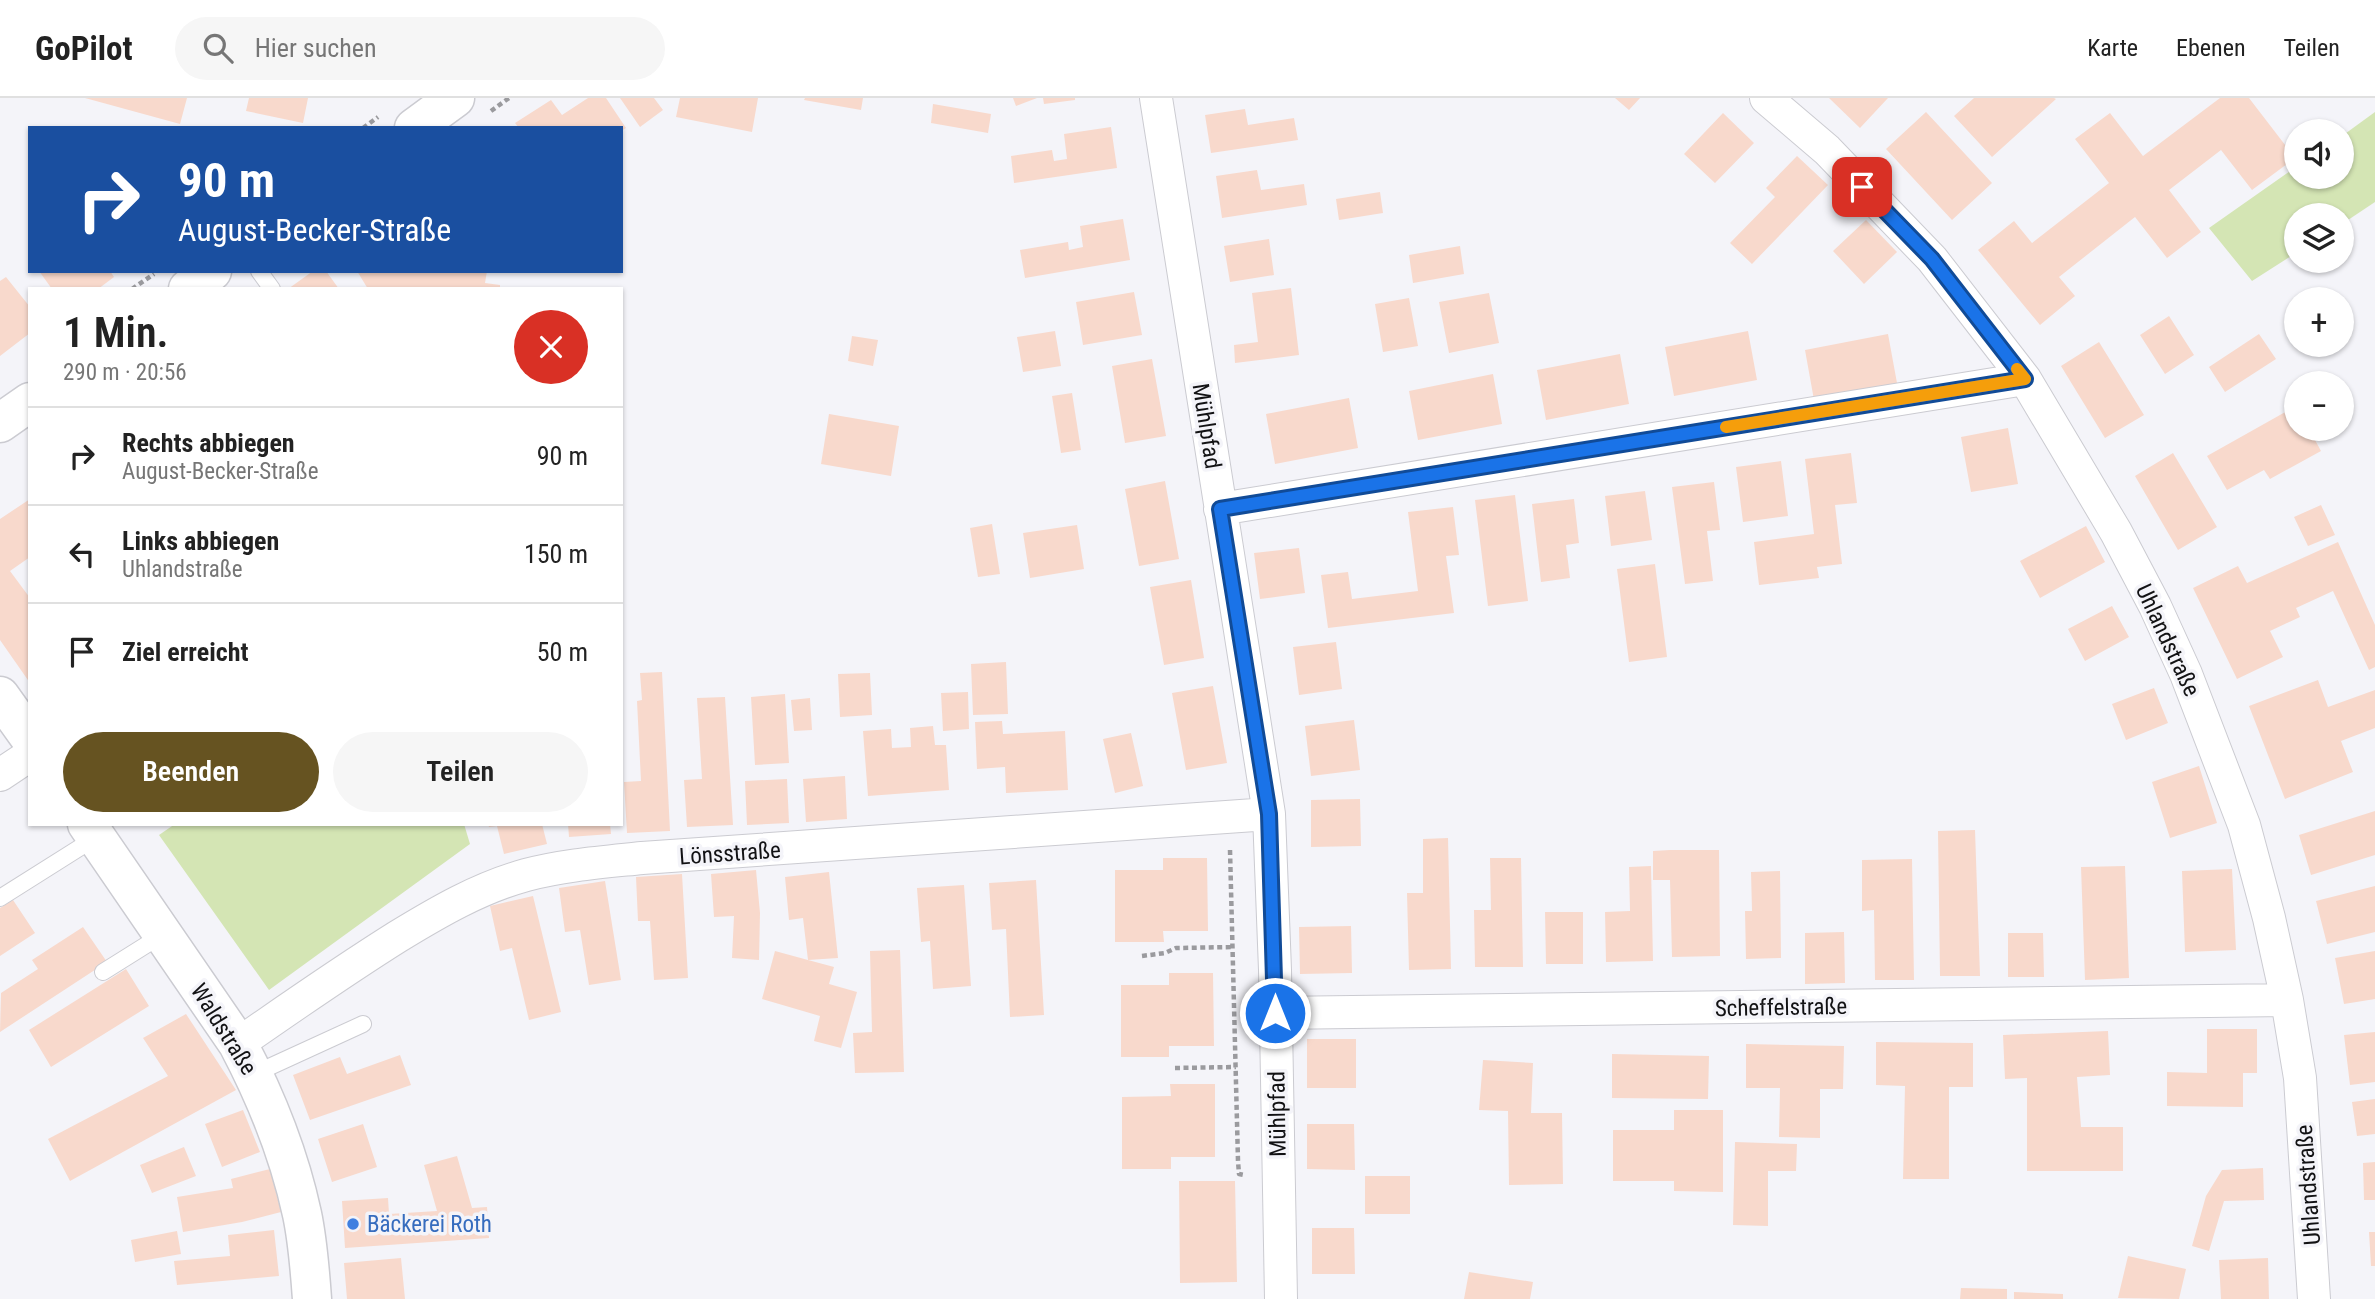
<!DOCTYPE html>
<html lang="de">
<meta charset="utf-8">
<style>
:root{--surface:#fff;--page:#f6f6f6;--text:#222;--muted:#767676;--line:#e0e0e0;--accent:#665321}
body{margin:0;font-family:"Roboto Condensed",sans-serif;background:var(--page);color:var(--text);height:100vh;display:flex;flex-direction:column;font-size:26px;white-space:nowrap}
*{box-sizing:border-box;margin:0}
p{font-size:23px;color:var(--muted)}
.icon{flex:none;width:38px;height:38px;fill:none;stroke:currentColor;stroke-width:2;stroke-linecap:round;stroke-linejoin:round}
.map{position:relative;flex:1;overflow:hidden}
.details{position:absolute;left:28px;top:189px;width:595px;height:539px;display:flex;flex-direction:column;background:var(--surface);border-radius:0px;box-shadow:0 2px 5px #0004}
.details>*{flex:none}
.banner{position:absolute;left:28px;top:28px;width:595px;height:147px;border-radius:0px;box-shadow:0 2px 5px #0004;background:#1a4fa0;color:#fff;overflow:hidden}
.controls{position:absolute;left:2284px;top:21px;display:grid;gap:14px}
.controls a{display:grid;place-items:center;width:70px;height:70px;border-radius:50%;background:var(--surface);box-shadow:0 2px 5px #0004;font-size:35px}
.pin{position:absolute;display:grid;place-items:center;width:60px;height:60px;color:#fff;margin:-30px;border-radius:14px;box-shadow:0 4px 10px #0006}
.me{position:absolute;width:77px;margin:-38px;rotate:0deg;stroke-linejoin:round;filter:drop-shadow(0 0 5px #0008)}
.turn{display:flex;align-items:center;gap:24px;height:147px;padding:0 35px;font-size:32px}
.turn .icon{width:91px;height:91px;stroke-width:2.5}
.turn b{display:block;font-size:49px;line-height:60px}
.round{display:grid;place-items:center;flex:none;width:74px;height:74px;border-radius:37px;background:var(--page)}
.headline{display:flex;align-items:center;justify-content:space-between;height:119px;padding:0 35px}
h1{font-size:42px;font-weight:600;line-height:52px}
.primary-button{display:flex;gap:14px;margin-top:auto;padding:14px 35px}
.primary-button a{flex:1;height:80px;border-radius:42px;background:var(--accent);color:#fff;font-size:28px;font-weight:600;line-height:80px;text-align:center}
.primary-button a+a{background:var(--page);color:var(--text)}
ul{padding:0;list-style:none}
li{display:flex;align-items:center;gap:21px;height:98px;padding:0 35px;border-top:2px solid var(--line)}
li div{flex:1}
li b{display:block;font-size:26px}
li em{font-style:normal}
header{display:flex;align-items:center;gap:42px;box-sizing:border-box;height:98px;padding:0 35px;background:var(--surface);border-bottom:2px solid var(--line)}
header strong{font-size:33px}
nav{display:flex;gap:38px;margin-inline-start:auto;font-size:24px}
.search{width:490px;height:63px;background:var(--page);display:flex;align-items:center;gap:18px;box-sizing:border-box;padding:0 24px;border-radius:38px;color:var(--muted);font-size:26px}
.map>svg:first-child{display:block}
.green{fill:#d4e5b4}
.building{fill:#f8d9cc}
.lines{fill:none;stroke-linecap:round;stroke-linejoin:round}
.lane-casing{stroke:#cbcbd1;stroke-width:18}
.street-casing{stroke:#cbcbd1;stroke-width:34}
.secondary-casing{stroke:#cbcbd1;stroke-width:41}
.path{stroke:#9a9a9e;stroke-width:4.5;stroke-dasharray:5 3.5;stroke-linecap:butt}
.lane{stroke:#fff;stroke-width:16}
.street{stroke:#fff;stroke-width:32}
.secondary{stroke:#fff;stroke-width:38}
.route-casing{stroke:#114b97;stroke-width:18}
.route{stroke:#1a73e8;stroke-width:12}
.slow{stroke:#f59e0b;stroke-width:12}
.shop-dot{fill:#3f7fe0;stroke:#f4f4f9;stroke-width:2.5}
.labels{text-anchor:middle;stroke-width:7;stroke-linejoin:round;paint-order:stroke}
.street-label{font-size:23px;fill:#121214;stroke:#f4f4f9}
.shop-label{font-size:23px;fill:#366cbe;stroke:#f4f4f9;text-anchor:start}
</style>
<header>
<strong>GoPilot</strong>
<div class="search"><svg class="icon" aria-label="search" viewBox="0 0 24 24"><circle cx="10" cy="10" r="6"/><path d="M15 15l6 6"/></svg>Hier suchen</div>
<nav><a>Karte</a><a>Ebenen</a><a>Teilen</a></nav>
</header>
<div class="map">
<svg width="2375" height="1201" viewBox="0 0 2375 1201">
<rect width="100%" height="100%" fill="#f4f4f9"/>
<path class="green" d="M2375 14V104L2342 126V117H2296V155L2252 183 2209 130 2296 69V79H2342V38Z
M175 726H464L470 746 269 892 159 737Z"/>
<path class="building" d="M85 0H187L180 26Z
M249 0H308L303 25 246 13Z
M588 0H606L626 30 621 33V30H519L515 25 551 2 562 17Z
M620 0H654L663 12 640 29Z
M680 0H758L752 34 676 19Z
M805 0H863L861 12 804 2Z
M1013 0H1037L1016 8Z
M1043 0H1075V2L1044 6Z
M1615 0H1640L1629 12Z
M1829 0H1888L1860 30Z
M1974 0H2054L2056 1 1992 59 1954 18Z
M2220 0H2249L2295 60 2252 92 2221 52 2169 92 2201 134 2167 160 2135 119 2059 179 2075 198 2040 227 1978 152 2014 123 2032 145 2109 85 2075 41 2110 15 2143 58Z
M933 6 991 16 988 35 931 25Z
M1245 11 1248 27 1294 20 1298 42 1211 55 1205 17Z
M1926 14 1992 85 1952 122 1886 51Z
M1723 15 1754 45 1715 85 1684 56Z
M1111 29 1117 70 1014 85 1011 58 1052 52 1054 63 1067 61 1064 36Z
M1797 58 1828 87 1752 166 1730 145 1775 99 1766 90Z
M1257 72 1261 92 1304 86 1307 107 1222 120 1216 78Z
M1380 94 1383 115 1339 122 1336 101Z
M1123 121 1130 162 1025 180 1020 152 1068 144 1069 152 1083 149 1080 128Z
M1866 122 1897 154 1864 186 1833 153Z
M1269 141 1274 177 1230 184 1224 148Z
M1460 148 1464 176 1413 185 1409 157Z
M39 173H110L114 179 98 191H52Z
M313 173H326L339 191H288Z
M357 173 432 175 433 173H487L485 185 500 187V191H368Z
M6 179 30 209V235L0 258V183Z
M1291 190 1299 257 1235 265 1234 247 1258 244 1252 195Z
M1134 194 1142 237 1083 247 1076 204Z
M1489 195 1499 245 1449 255 1439 204Z
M1409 200 1418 248 1383 254 1375 206Z
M2169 218 2194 257 2165 276 2140 237Z
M1055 233 1061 268 1023 274 1017 239Z
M1748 233 1757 282 1674 298 1665 249Z
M1888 236 1897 285 1814 302 1805 252Z
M2259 236 2276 261 2225 294 2209 269Z
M852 238 878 242 873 268 848 263Z
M2099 244 2144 317 2105 340 2061 268Z
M1620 256 1629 306 1546 322 1537 272Z
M1152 261 1166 338 1125 345 1112 268Z
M1493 276 1502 326 1418 342 1409 293Z
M1072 295 1081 352 1061 355 1052 298Z
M1349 300 1358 350 1275 366 1266 316Z
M2296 308V331H2309L2321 353 2270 381 2264 372 2227 392 2207 358Z
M829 316 899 328 891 378 821 366Z
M2008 330 2018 386 1971 394 1961 339Z
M1851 355 1857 405 1835 407 1842 466 1817 469 1819 480 1759 487 1754 444 1814 436 1805 361Z
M2173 355 2217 429 2178 452 2135 378Z
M1781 363 1788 418 1743 424 1736 369Z
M1165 383 1179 461 1139 468 1125 391Z
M1714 384 1720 432 1707 433 1713 483 1685 486 1672 389Z
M1645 393 1652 442 1611 448 1605 398Z
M1515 397 1528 503 1488 508 1475 402Z
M30 401V459L10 473 30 500V585L0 542V421Z
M1574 401 1579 445 1566 447 1570 480 1541 484 1532 406Z
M2321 407 2335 437 2308 448 2294 419Z
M1453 409 1459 457 1446 458 1454 515 1328 530 1321 477 1348 474 1352 501 1418 493 1408 414Z
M992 426 1000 476 978 479 970 430Z
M1077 427 1084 471 1030 480 1023 435Z
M2086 428 2105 464 2040 500 2020 463Z
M2338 444 2375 527V569L2369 572 2333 493 2296 510 2300 519 2270 533 2283 559 2237 581 2193 490 2238 468 2247 485Z
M1299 450 1305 495 1260 501 1254 455Z
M1655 466 1667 559 1629 564 1617 471Z
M1191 482 1204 560 1164 567 1150 489Z
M2112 508 2129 539 2085 563 2068 531Z
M1336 544 1342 591 1299 597 1293 549Z
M1006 564 1008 616 973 617 971 566Z
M662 574 670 733 627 735 624 684 641 683 637 603 642 602 640 575Z
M870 575 872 617 840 619 838 576Z
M2318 582 2328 609 2375 592V630L2341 643 2353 674 2285 701 2249 608Z
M1213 588 1227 665 1186 672 1172 595Z
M2154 590 2168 625 2126 642 2112 606Z
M968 594 969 631 943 633 941 595Z
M785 596 789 665 755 667 751 599Z
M725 599 733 727 687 729 684 682 702 681 697 600Z
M810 600 812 632 794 633 791 602Z
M1354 622 1360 672 1311 678 1305 628Z
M1002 623 1003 636 1065 633 1068 692 1006 695 1005 669 977 671 975 624Z
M933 628 935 647H946L949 692 868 698 863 633 891 631 892 650 911 649 910 630Z
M1131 635 1143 688 1115 695 1103 641Z
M2199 668 2217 725 2170 740 2152 684Z
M845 678 847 721 806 724 803 681Z
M787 681 789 725 747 727 745 683Z
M1360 701 1361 748 1311 749V702Z
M2375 713V757L2311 777 2299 737Z
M488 726H542L547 746 504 756 497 728 489 729Z
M568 726H610L611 736 569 739Z
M1975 732 1980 878H1940L1938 733Z
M1448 740 1451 871 1409 872 1407 795H1423V741Z
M1670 752H1719L1720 858 1672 859 1670 782H1653V753Z
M1163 760H1207L1208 833H1163L1164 844H1115V772H1163Z
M1490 760H1521L1523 869H1475L1474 812H1491Z
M1912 761 1914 882H1875L1874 812 1862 813V762Z
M1651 768 1653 863 1606 864 1605 814 1630 813 1629 769Z
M2125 768 2129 880 2085 882 2081 769Z
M2232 771 2236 852 2185 854 2182 773Z
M756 772 760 815 759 862 732 860 734 818 714 819 711 776Z
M1780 773 1781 860 1746 861 1745 813H1752L1751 774Z
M829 774 838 860 808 862 834 869 829 886 857 894 841 950 814 943 820 918 762 901 775 853 808 862 803 820 789 822 785 779Z
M682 776 688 880 654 882 650 823H638L636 779Z
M1036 782 1044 917 1010 919 1006 831 992 832 989 785Z
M605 783 621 882 589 887 580 832 565 834 559 790Z
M964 787 971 888 933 891 930 843 921 844 917 790Z
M2375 788V834L2327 846 2316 803Z
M533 798 561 914 529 922 512 850 500 853 490 808Z
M13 802 35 835 0 858V810Z
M1545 814H1583V866H1546Z
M1351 828 1352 875 1300 876 1299 829Z
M83 829 107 864 0 934 1 895 38 871 32 862Z
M1844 834 1845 885 1805 886V835Z
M2008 835H2043L2044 879H2008Z
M900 852 904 974 855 975 853 935 872 934 870 853Z
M2375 853V901L2344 906 2335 860Z
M126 871 149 908 51 969 29 932Z
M1169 875H1213L1214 948H1169V959H1121V887H1169Z
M186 916 236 992 70 1083 48 1041 168 978 143 940Z
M2207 931H2257V975H2243V1009L2167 1008V974L2207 975Z
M2108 933 2110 977 2077 979 2081 1029H2123V1073H2027V980L2005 981 2003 937Z
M2375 934V984L2350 987 2344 937Z
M1307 941H1356V990H1307Z
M1876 944 1973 945V989H1949V1081H1903L1905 988 1876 987Z
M1746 946 1844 948 1843 991H1820V1040L1779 1039 1780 990H1746Z
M1612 956 1709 958 1708 1001 1612 1000Z
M400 957 411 987 310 1022 293 977 340 959 347 976Z
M1483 962 1533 965 1531 1015H1562L1563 1086 1509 1087 1508 1013 1479 1012Z
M1170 986H1215V1059H1171V1071H1122V999L1171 998Z
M2375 1001V1036L2357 1038 2352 1004Z
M243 1012 260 1054 222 1069 205 1026Z
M1674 1012H1723V1094L1674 1093V1083H1613V1032H1674Z
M363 1026 377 1069 332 1084 318 1041Z
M1307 1026H1354L1355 1072 1307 1071Z
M1735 1044 1797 1046 1796 1073H1768V1128L1733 1127Z
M184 1049 196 1078 152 1095 140 1067Z
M457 1058 472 1110 487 1109 489 1140 345 1150 342 1103 388 1100 389 1116 437 1113 424 1067Z
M2375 1064V1102H2364L2363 1065Z
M2263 1070 2264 1102 2224 1103 2209 1153 2192 1148 2206 1098 2222 1072Z
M270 1071 281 1114 242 1124 183 1134 177 1099 233 1090 231 1081Z
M1365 1078H1410V1116H1365Z
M1179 1083H1235L1237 1184 1180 1185Z
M1312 1130H1354L1355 1176H1312Z
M274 1132 279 1178 177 1187 174 1163 230 1158 228 1137Z
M177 1133 181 1156 135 1164 131 1142Z
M2369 1134H2375V1168H2371Z
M2128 1158 2186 1171 2179 1201 2118 1200Z
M401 1160 405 1201H347L344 1165Z
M2268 1160 2269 1201H2221L2219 1162Z
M1469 1174 1533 1184 1530 1201H1464Z
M1961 1190 2007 1191V1201H1960Z
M2014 1194 2063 1196V1201H2014Z"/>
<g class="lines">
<g class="lane-casing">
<path id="lane" d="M259 173 272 191
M0 800 95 740
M103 874 162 837
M254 976 363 926"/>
</g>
<g class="street-casing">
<path id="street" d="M1156 0 1269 716 1275 872 1281 1201
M1766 0 1827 52 1932 161 2025 281 2116 434 2155 508 2186 576 2244 727 2269 820 2287 902 2300 980 2314 1201
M1220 411 2025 281
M0 677 30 657
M1275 915 2287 902
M238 946C291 909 343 873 397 839 438 814 479 790 526 777 564 767 604 764 642 760L1269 716"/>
</g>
<g class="secondary-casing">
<path id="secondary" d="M414 30 455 0
M188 191 212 173
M0 325 30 304
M0 598 30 640
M87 726 238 946C266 999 289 1056 302 1116 308 1144 310 1173 312 1201"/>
</g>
<path class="path" d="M491 13 509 0
M363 30 378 19
M132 191 154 176
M1230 752 1238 1063 1239 1076 1244 1077
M1142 858 1165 855 1176 850 1234 849
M1175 970 1236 969"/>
<use href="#lane" class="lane"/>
<use href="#street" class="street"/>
<use href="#secondary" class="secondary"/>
</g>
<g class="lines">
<g class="route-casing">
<path id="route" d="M1275 915 1269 716 1220 411 2025 281 1932 161 1862 89"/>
</g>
<use href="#route" class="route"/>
<path class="slow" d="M1726 329 2025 281 2017 271"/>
</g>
<circle class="shop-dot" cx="353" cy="1126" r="7"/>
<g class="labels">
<g class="street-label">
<text transform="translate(1207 328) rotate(81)" y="8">Mühlpfad</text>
<text transform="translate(2168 542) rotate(65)" y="8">Uhlandstraße</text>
<text transform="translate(730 755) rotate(-4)" y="8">Lönsstraße</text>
<text transform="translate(1781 909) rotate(-1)" y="8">Scheffelstraße</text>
<text transform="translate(224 931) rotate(58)" y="8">Waldstraße</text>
<text transform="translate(1277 1016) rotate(-91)" y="8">Mühlpfad</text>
<text transform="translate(2308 1087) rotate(-94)" y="8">Uhlandstraße</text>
</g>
<g class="shop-label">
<text x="367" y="1134">Bäckerei Roth</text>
</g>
</g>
</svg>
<div class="controls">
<a><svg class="icon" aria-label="sound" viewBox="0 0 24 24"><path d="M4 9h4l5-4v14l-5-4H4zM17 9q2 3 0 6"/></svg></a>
<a><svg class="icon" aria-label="layers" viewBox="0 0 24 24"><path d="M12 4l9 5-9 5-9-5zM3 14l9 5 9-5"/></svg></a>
<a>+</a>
<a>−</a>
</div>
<div class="pin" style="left:1862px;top:89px;background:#d93025"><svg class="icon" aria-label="arrive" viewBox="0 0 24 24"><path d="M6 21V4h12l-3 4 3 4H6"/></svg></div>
<svg class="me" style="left:1275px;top:915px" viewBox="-20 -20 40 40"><circle r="17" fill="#1a73e8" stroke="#fff" stroke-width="3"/><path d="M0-11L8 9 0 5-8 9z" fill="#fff"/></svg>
<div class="banner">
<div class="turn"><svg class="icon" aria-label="right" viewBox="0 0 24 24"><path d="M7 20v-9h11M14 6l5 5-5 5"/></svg><div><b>90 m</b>August-Becker-Straße</div></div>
</div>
<section class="details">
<div class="headline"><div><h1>1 Min.</h1><p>290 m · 20:56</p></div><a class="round" style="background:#d93025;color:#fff"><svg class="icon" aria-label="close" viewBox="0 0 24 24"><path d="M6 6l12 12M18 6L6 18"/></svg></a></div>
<ul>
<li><svg class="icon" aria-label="right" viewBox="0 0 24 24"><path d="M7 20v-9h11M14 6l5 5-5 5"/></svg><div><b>Rechts abbiegen</b><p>August-Becker-Straße</p></div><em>90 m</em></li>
<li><svg class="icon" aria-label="left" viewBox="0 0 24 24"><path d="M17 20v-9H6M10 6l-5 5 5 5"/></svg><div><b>Links abbiegen</b><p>Uhlandstraße</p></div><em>150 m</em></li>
<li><svg class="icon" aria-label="arrive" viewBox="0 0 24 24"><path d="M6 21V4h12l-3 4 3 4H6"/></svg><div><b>Ziel erreicht</b></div><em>50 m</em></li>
</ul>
<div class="primary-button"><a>Beenden</a><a>Teilen</a></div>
</section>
</div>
